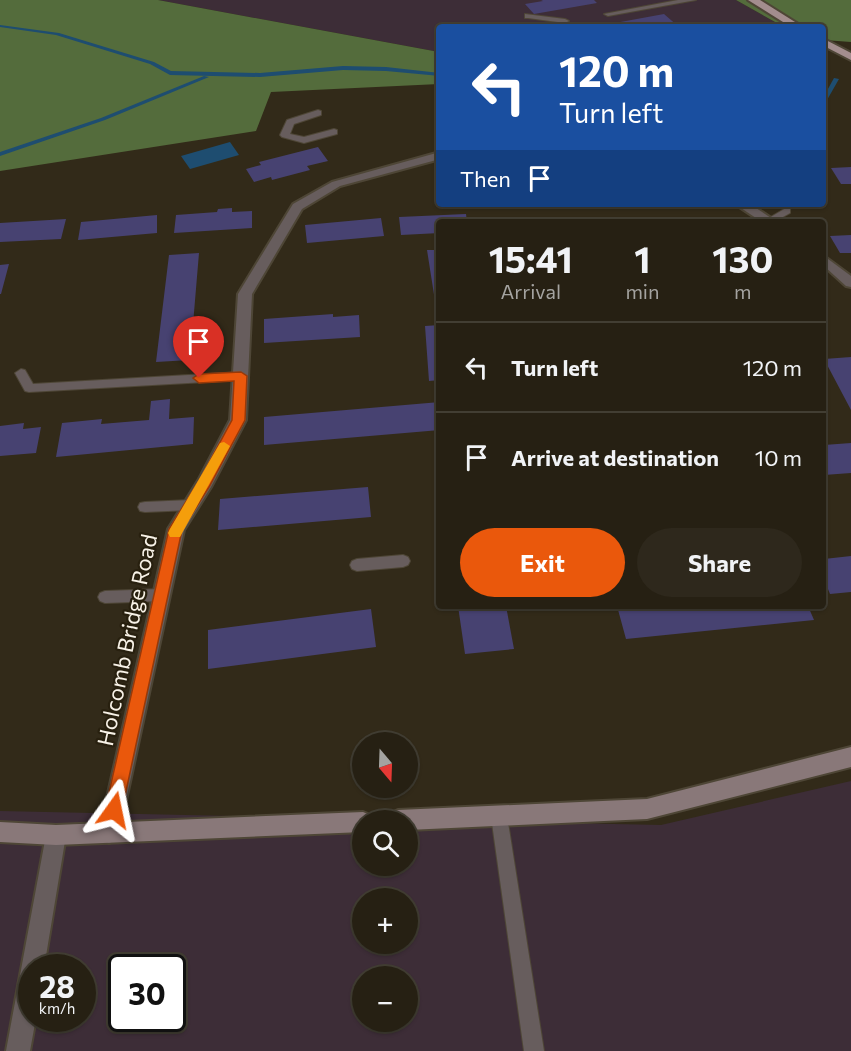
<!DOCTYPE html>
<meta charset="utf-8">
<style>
:root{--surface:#262013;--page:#2e281c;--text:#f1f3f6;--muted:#a4a3a0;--line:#423e33;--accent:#ea580c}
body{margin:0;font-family:Commissioner,sans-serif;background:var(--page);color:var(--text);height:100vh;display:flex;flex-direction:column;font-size:22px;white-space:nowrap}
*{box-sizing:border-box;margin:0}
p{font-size:20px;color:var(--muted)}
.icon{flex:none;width:33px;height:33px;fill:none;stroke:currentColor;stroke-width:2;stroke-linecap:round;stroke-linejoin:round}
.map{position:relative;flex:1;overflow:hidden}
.sheet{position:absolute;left:436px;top:219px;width:390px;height:390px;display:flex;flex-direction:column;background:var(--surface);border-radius:6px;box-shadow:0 2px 4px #0004,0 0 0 2px var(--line)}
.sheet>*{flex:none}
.banner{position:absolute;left:436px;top:24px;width:390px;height:183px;border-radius:6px;box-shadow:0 2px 4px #0004,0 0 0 2px var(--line);background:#1a4fa0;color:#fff;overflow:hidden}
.needle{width:39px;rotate:161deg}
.buttons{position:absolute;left:352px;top:732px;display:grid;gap:12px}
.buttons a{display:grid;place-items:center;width:66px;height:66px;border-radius:50%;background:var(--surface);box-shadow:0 2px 4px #0004,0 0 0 2px var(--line);font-size:30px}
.speed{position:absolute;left:18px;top:954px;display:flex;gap:12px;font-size:30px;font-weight:700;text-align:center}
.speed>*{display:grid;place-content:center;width:78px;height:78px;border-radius:50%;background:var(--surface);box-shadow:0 2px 4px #0004,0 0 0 2px var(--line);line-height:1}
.speed small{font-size:15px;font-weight:400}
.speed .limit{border:3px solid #111;border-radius:9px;background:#fff;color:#111}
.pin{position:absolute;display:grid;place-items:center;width:51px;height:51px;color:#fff;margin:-62px -26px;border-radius:50% 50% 50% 0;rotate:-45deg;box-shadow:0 0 6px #0007}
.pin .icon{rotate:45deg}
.me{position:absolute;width:66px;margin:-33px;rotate:12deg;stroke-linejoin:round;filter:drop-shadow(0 0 4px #0008)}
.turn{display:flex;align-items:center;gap:21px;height:126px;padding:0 24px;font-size:27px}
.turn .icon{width:78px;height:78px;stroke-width:2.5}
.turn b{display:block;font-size:42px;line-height:51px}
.then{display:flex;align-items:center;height:57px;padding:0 24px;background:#0003;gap:12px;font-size:22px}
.eta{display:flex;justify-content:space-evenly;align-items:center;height:102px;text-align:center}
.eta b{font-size:36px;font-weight:700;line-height:42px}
.cta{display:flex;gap:12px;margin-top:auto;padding:12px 24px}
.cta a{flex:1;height:69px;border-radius:36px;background:var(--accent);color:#fff;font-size:24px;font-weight:700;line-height:69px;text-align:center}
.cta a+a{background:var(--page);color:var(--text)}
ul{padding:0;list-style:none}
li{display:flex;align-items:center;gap:18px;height:90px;padding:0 24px;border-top:2px solid var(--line)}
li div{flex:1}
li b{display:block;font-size:22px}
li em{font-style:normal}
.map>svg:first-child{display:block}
.commercial{fill:#3d2d37;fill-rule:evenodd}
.forest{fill:#546c3c}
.water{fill:#1e4d70}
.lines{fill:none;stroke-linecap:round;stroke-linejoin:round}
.stream{fill:#1e4d70;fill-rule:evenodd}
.building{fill:#474271}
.service-casing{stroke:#4e4636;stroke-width:2}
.minor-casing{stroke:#4e4636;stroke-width:4}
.secondary-casing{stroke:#4e4636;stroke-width:4}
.primary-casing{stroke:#4e4636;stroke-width:4}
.service{fill:#675d5d;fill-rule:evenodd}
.minor{fill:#675d5d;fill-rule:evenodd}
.secondary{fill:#897879;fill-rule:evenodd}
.primary{fill:#a38d8e;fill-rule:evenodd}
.route{fill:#ea580c;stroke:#983908;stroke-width:1.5}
.slow{fill:#f59e0b}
.labels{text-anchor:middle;stroke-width:4.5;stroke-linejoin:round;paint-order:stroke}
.street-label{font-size:22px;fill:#f8f2e7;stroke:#28200f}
</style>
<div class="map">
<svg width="851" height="1051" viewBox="0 0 851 1051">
<rect width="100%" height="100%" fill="#322a19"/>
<path class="commercial" d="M158 0H736L784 27H440L439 52Z
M851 781V1051H0V811L661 825ZM363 820H408V866H363ZM363 898H408V944H363ZM32 968H82V1018H32ZM122 968H172V1018H122ZM363 976H408V1022H363Z"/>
<path class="forest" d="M0 0H158L439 52V84L271 92 256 131 0 171Z
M736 0H851V42L824 40V27H784Z"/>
<path class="water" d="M230 142 239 155 190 169 181 156Z"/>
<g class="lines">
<path class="stream" d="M0 25 59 33 154 62 171 71 260 73 343 66 386 67 440 73V76L386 71 343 70 260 77 170 75 150 64 56 35 0 27Z
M204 76 209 77 105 120 0 156V152L101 118Z
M834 78 839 79 827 100 824 101V96Z"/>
</g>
<path class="building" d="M541 0H594L597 3 534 14 525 4 543 1Z
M664 14 679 27H655L652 24 619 27 615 23Z
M318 147 328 161 307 166 310 170 272 180 271 177 254 182 246 169 261 165 259 162Z
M851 167V184H841L831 168Z
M232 208V212L252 211V228L174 233 176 215 217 212 218 209Z
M466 214 467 222H440V233L401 235 399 217Z
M157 215V233L78 240 81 222Z
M381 218 384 236 307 243 305 225Z
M66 219 61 239 0 242V223Z
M851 235V253H840L830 236Z
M427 250H440V301H435Z
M199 253 190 360 156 362 169 255Z
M9 264 1 294H0V265Z
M333 314V317L359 315 360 337 264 343V319Z
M440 325V380L429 381 425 326Z
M851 357V410L824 359Z
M170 399 169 419 194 417 193 444 56 457 62 423 102 419 101 424 149 420 151 401Z
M440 402V430L264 445V417Z
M24 423 23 429 41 427 36 453 0 456V426Z
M851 443V473L824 475V445Z
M368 487 371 517 218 530 220 499Z
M851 556V592L830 594 824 579V559Z
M458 606H506L514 649 465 654Z
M617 606H808L814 620 626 639Z
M371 609 376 647 208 669V630Z"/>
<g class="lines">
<g class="service-casing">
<path id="service" d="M678 0H696L608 16 604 14Z
M525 14 565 19 569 21 565 23 528 18H525Z
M318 110 321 111V115L294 124 290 134 304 137 334 129 337 130V134L304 143 282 137 280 135 287 120Z
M786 208 790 209V213L774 222 764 221Z
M21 369 25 370 33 384 241 372 247 376 241 380 29 392 25 391 15 373Z
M191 500 196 501 198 505 196 509 191 510 145 512 140 511 138 507 140 503 145 502Z
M403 555 408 557 410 561 408 565 403 567 357 571 352 569 350 565 352 561 357 559Z
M161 589 166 591 168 595 166 599 161 601 105 603 100 601 98 597 100 593 105 591Z
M499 808 505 810 507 816 544 1051H524L491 816 493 810Z"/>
</g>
<g class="minor-casing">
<path id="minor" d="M440 152V159L340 186 302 209 252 294 246 420 211 487 184 530 119 833 116 840 109 843 102 840 99 833 168 529 199 479 230 420 238 294 293 204 332 182Z
M735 204H750L777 222H762Z
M824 256 851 276V287L846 286 824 266Z
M56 825 63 828 66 835 44 968H32V1018H36L30 1051H6L46 835 49 828Z"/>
</g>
<g class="secondary-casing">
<path id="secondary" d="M851 747V767L647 819 408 830V820H388L391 813 398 810 647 799Z
M363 812 370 815 373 820H363V832L56 845 0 842V822L56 825Z"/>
</g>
<g class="primary-casing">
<path id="primary" d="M748 0H760L803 27H791Z
M824 39 851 53V60L824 46Z"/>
</g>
<use href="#service" class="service"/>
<use href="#minor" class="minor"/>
<use href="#secondary" class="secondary"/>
<use href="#primary" class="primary"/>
</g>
<path class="route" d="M241 372 247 376 245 420 209 487 182 530 122 810 120 816 114 818 108 816 105 810 169 529 200 479 232 420 234 381 199 383 193 378 199 374Z"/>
<path class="slow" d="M224 442 230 446 180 537H170L168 533 170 529 220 443Z"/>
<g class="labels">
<g class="street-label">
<text transform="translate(127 640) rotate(-78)" y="8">Holcomb Bridge Road</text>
</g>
</g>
</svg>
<div class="buttons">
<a><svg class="needle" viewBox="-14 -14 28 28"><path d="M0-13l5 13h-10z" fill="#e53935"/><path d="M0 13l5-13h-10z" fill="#a4a3a0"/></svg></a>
<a><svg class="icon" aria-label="search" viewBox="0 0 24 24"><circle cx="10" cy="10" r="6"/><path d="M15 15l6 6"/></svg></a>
<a>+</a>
<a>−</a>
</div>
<div class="speed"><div>28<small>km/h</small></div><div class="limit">30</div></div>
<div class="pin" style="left:199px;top:378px;background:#d93025"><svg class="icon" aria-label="arrive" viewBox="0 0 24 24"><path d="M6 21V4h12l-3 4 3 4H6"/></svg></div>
<svg class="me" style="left:114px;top:810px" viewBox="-20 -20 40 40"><path d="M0-17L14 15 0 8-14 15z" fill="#ea580c" stroke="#fff" stroke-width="4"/></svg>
<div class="banner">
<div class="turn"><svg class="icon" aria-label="left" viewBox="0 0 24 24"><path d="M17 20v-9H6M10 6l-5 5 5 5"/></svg><div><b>120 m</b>Turn left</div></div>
<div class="then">Then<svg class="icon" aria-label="arrive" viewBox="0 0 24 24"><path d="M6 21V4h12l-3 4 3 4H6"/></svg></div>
</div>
<section class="sheet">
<div class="eta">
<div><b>15:41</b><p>Arrival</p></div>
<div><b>1</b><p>min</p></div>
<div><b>130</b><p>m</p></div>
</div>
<ul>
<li><svg class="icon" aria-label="left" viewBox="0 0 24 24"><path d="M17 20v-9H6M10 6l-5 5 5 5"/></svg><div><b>Turn left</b></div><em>120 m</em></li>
<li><svg class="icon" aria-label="arrive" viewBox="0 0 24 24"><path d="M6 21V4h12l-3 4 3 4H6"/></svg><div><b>Arrive at destination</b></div><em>10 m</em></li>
</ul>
<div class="cta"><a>Exit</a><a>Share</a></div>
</section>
</div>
